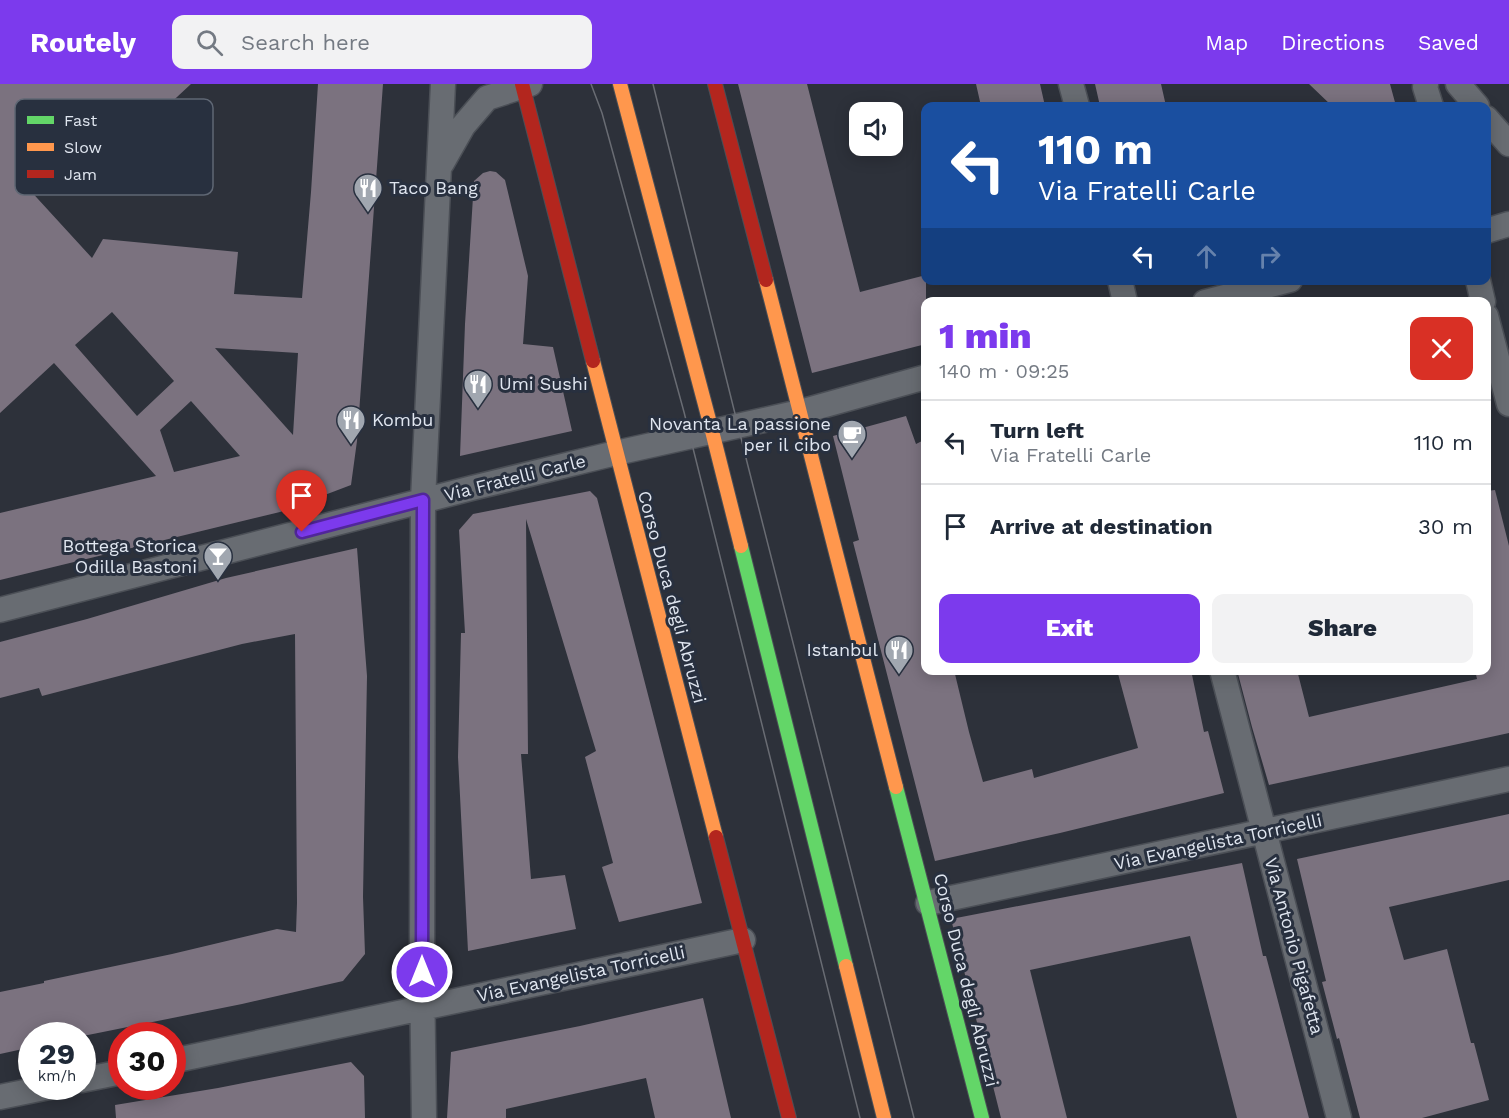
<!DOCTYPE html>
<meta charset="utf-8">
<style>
:root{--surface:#fff;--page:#f2f2f3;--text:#1f2937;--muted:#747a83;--line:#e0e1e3;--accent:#7c3aed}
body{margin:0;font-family:"Work Sans",sans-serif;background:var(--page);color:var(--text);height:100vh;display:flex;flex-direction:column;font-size:22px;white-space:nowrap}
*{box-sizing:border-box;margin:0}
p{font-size:20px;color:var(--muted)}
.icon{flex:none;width:33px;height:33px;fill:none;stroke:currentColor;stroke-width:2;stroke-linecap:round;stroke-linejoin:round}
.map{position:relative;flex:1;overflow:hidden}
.side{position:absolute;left:921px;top:213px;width:570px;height:378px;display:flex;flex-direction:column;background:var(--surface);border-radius:12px;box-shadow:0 3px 15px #0003}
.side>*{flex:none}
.hud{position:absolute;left:921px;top:18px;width:570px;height:183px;border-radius:12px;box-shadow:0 3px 15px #0003;background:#1a4fa0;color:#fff;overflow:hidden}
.buttons{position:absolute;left:849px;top:18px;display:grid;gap:12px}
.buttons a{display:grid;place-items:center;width:54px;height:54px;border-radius:12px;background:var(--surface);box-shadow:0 3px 15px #0003;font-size:30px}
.speed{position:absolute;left:18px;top:938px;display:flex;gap:12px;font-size:30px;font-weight:700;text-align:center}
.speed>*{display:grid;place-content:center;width:78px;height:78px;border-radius:50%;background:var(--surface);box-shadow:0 3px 15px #0003;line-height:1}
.speed small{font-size:15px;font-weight:400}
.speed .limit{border:9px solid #d22;background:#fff;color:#111}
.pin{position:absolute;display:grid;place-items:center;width:51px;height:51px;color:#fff;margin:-62px -26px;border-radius:50% 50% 50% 0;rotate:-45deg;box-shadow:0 0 6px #0007}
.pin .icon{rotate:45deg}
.me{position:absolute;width:66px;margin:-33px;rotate:0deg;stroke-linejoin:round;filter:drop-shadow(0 0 4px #0008)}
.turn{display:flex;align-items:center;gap:21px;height:126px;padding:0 18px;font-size:27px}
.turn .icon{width:78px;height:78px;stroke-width:2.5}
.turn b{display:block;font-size:42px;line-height:51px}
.lanes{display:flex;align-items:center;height:57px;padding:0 18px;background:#0003;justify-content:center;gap:30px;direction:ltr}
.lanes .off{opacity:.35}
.round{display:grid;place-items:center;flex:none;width:63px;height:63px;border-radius:12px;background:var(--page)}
.head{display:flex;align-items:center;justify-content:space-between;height:102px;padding:0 18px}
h1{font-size:36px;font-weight:800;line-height:45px;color:var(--accent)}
.action{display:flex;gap:12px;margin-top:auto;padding:12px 18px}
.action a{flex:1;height:69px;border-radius:12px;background:var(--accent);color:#fff;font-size:24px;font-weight:800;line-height:69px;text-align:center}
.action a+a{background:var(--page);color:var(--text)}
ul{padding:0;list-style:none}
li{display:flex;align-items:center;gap:18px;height:84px;padding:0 18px;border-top:2px solid var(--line)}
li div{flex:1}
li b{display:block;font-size:22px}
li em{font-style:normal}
header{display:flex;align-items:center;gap:36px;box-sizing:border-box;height:84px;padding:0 30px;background:var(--accent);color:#fff}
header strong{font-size:28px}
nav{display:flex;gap:33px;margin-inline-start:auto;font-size:21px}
.search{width:420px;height:54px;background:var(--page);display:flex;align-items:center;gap:15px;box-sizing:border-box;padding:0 21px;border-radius:12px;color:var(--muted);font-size:22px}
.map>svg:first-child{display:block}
.building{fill:#7b727f;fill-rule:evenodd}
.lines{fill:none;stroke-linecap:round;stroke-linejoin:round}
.street-casing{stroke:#4b4f56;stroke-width:27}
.fast-casing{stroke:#4b4f56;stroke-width:16}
.slow-casing{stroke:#4b4f56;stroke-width:16}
.jam-casing{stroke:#4b4f56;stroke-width:16}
.street{stroke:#686c72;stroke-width:24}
.fast{stroke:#63d668;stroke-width:14}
.slow{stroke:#ff974d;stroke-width:14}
.jam{stroke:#b3261e;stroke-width:14}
.tram{stroke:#696c73;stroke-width:1.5}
.route-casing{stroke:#51269a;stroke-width:15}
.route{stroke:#7c3aed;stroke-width:10}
.labels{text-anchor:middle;stroke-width:6;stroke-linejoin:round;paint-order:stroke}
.poi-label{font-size:18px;fill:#e0e6f0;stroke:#28303f;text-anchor:start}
.street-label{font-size:18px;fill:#e0e6f0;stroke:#28303f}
.key{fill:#28303f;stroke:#5f6774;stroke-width:1.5}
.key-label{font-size:16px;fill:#e0e6f0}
</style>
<header>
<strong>Routely</strong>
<div class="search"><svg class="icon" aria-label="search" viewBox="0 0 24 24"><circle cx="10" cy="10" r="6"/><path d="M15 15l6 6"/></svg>Search here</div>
<nav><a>Map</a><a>Directions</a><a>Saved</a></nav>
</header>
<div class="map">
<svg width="1509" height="1034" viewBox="0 0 1509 1034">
<rect width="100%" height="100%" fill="#2d313a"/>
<path class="building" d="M0 0H191L163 26 16 91 92 174 103 155 238 168 234 210 302 214 311 108 318 0H383L357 357 351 401 280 428 0 496V429L156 392 54 279 0 329ZM112 228 174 297 137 332 75 261ZM215 264 298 269 293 351ZM191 317 240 372 174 388 160 346Z
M738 0H807L860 208 926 191V260L812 289Z
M976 0H1040L1045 22H981Z
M1095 0H1161L1166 22H1100Z
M1309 0H1390L1396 22H1332Z
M490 87 496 88 505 96 528 192 523 260 553 263 572 347 460 372 465 240 474 97 483 89Z
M906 332 916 360 926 355V586H954L969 648 983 698 1032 685 1034 694 1138 664 1117 586H1191L1204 648 1208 647 1224 709 1060 749 935 777 853 458 859 456 833 352Z
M1495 406 1509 462V649L1269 701 1252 643 1237 586H1297L1309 633 1477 595 1475 586H1486V407Z
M590 407 597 414 702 819 619 838 602 783 613 779 585 673 596 667 526 435 528 670H521L531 795 565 791 576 845 468 867 458 673 461 549H465L459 446 473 430Z
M357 464 367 592 363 813 365 870 343 897 242 920 88 951H32V963L0 970V908L44 899V897L172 870 277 845 296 848 297 819 295 550 242 560 42 612 39 604 0 614V558L87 535 226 494Z
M1509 730V796L1389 823 1404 876 1447 865 1471 959H1474L1489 1016 1422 1034H1360L1339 954 1337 955 1322 898 1326 897 1297 775Z
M1242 779 1263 872H1266L1309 1034H1237L1190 852 1030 886 1067 1034H1001L951 835Z
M703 914 731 1034H655L646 994 506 1025V1034H447L451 968 580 942Z
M351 978 364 992 365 1034H116L115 1021 218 1004Z"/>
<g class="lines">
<g class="street-casing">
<path id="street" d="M1071 0 1077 22
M1426 0 1425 3 1431 22
M1458 0 1477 22
M1486 34 1509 60
M442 79 463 42 487 14 530 0
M1486 147 1509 140
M1120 196 1125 218
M1478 196 1483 218
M1205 218 1290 196
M1486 232 1509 320
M0 526 472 404 616 369 800 328 926 293
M1222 586 1339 1034
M928 819 1509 695
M172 977 743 856
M82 996 122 988
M0 1013 54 1002
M424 1034 422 888 423 416 443 0"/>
</g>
<g class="fast-casing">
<path id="fast" d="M741 462 846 882
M896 703 982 1034"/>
</g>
<g class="slow-casing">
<path id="slow" d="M620 0 712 347 741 462
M766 196 896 703
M593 277 716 753
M846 882 884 1034"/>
</g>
<g class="jam-casing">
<path id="jam" d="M522 0 593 277
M715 0 766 196
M716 753 789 1034"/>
</g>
<use href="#street" class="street"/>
<use href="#fast" class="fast"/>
<use href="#slow" class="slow"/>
<use href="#jam" class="jam"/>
<path class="tram" d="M591 0 602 29 684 328 860 1034
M653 0 748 382 914 1034"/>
</g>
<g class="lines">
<g class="route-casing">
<path id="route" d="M302 448 423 416 422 888"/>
</g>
<use href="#route" class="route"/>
</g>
<defs>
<g id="restaurant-pin" transform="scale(1.5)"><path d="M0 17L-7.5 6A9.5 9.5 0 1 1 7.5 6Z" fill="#a1a7b0" stroke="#28303f"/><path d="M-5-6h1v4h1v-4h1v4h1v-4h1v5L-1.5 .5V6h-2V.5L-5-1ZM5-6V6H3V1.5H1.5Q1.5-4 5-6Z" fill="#fff"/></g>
<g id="cafe-pin" transform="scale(1.5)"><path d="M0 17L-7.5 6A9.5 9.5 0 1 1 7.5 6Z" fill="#a1a7b0" stroke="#28303f"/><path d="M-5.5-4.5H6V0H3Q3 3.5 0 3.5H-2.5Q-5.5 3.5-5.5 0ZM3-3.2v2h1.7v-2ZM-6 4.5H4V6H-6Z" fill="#fff"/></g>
<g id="bar-pin" transform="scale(1.5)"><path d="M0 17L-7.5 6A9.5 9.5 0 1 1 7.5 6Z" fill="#a1a7b0" stroke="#28303f"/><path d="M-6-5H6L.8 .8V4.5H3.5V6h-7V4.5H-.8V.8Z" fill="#fff"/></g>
</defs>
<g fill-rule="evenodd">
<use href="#restaurant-pin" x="368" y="104"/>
<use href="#restaurant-pin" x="478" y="300"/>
<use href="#restaurant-pin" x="351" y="336"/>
<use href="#cafe-pin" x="852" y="350"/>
<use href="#bar-pin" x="218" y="472"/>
<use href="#restaurant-pin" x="899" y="566"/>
</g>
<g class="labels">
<g class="poi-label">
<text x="389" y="110">Taco Bang</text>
<text x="499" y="306">Umi Sushi</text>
<text x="372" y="342">Kombu</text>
<text x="831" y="346" text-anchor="end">Novanta La passione<tspan x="831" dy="21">per il cibo</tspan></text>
<text x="197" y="468" text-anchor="end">Bottega Storica<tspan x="197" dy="21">Odilla Bastoni</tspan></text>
<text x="878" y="572" text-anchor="end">Istanbul</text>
</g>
<g class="street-label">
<text transform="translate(515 394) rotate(-14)" y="6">Via Fratelli Carle</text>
<text transform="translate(672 513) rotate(75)" y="6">Corso Duca degli Abruzzi</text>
<text transform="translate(1218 758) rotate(-12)" y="6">Via Evangelista Torricelli</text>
<text transform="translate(1294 862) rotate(75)" y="6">Via Antonio Pigafetta</text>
<text transform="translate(581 890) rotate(-12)" y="6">Via Evangelista Torricelli</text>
<text transform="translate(966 896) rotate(76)" y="6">Corso Duca degli Abruzzi</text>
</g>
</g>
<rect x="15" y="15" width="198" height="96" rx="9" class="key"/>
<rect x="27" y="32" width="27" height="8" fill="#63d668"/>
<rect x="27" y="59" width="27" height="8" fill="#ff974d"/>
<rect x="27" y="86" width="27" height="8" fill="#b3261e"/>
<g class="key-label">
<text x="64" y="42">Fast</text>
<text x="64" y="69">Slow</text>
<text x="64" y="96">Jam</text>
</g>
</svg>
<div class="buttons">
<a><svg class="icon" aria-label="sound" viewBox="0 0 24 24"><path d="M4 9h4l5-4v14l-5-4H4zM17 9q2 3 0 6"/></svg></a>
</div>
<div class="speed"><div>29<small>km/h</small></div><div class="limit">30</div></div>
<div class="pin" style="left:302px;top:448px;background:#d93025"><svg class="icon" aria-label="arrive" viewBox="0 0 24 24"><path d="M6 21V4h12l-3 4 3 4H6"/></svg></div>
<svg class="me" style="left:422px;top:888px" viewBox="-20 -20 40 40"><circle r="17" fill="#7c3aed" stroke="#fff" stroke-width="3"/><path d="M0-11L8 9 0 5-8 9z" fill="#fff"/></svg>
<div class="hud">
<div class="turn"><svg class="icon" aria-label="left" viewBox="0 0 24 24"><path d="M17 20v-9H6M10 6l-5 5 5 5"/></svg><div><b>110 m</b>Via Fratelli Carle</div></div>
<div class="lanes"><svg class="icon" aria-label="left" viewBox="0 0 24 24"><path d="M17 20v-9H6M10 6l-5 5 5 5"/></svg><svg class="icon off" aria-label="ahead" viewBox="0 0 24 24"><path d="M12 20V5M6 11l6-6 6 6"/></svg><svg class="icon off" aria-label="right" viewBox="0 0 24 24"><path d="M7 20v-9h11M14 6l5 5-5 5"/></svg></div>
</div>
<section class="side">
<div class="head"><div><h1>1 min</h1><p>140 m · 09:25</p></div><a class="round" style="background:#d93025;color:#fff"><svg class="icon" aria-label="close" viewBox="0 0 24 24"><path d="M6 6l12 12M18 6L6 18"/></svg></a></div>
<ul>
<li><svg class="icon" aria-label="left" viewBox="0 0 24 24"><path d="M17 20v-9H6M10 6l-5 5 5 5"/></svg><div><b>Turn left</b><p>Via Fratelli Carle</p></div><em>110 m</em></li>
<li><svg class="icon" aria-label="arrive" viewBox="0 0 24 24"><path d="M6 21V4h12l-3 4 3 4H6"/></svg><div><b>Arrive at destination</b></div><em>30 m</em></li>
</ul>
<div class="action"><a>Exit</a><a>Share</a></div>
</section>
</div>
